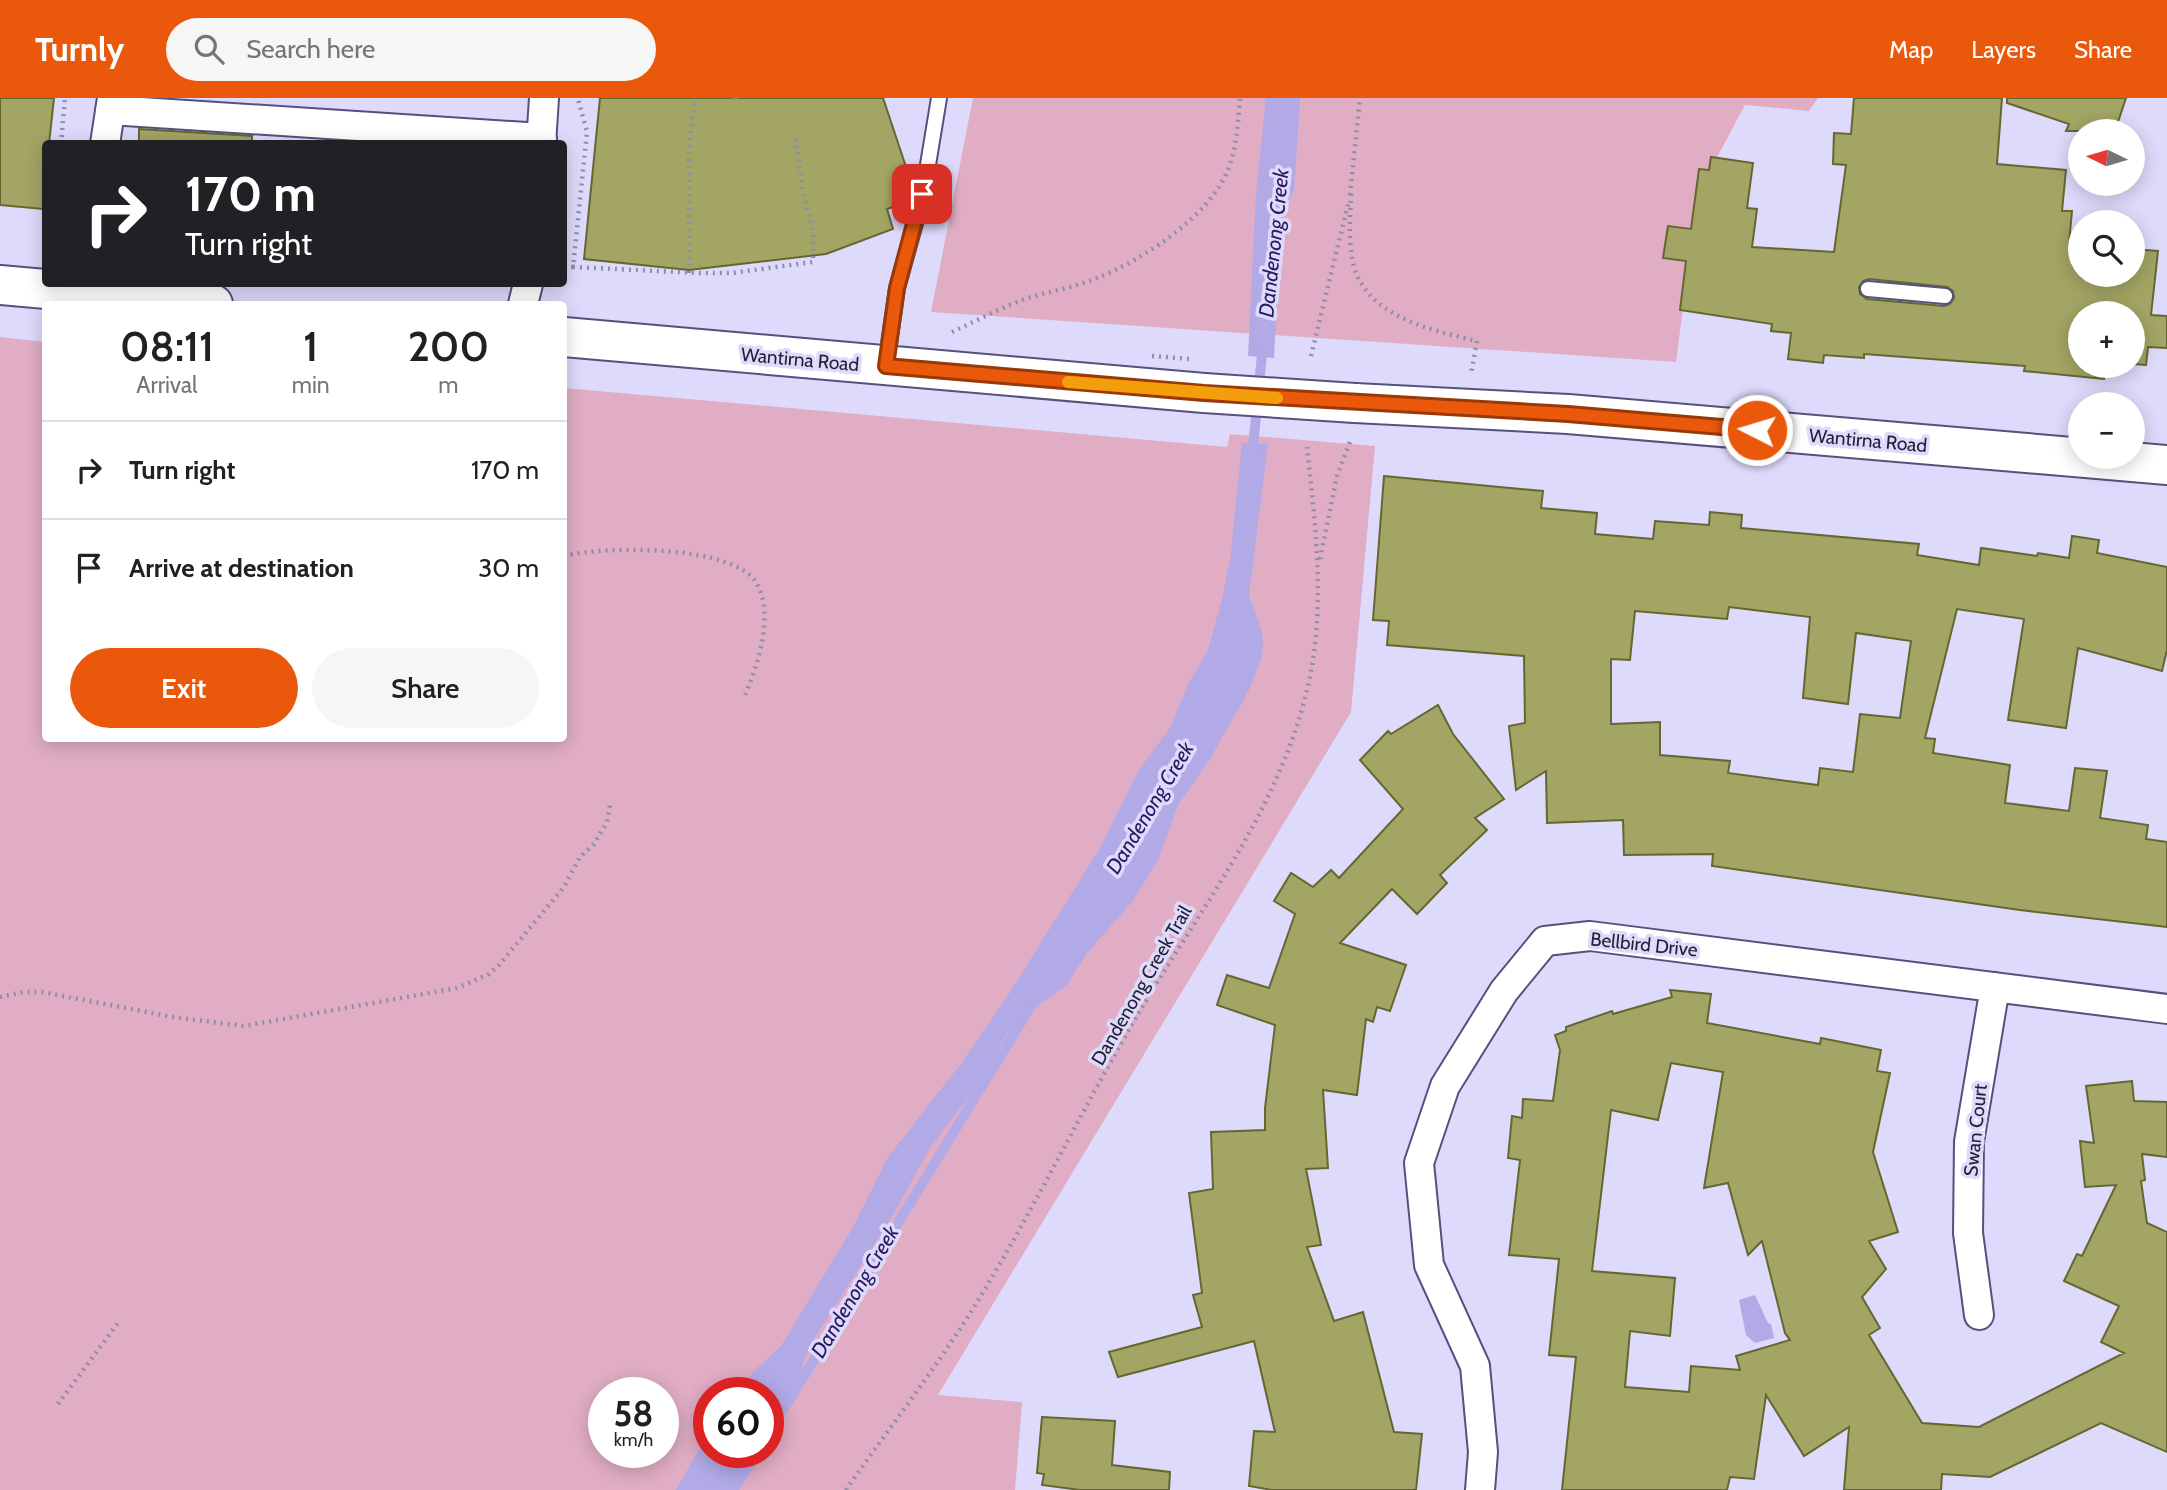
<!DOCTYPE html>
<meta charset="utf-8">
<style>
:root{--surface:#fff;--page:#f6f6f6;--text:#202124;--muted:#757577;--line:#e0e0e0;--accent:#ea580c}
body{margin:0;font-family:Cabin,sans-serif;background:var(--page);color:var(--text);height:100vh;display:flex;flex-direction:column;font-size:26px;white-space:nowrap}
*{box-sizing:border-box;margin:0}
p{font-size:23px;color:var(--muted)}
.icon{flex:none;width:38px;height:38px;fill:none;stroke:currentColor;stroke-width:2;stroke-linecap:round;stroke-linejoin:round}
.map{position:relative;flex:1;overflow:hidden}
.details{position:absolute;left:42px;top:203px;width:525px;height:441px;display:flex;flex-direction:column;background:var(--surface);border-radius:7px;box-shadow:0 4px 18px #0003}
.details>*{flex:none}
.top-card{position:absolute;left:42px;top:42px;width:525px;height:147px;border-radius:7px;box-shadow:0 4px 18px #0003;background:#202124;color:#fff;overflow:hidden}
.needle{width:46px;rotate:275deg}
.tools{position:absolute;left:2068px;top:21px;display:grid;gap:14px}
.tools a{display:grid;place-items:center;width:77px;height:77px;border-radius:50%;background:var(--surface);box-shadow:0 4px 18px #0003;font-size:35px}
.speed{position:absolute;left:588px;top:1279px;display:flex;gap:14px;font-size:35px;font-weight:700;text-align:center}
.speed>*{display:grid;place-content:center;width:91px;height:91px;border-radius:50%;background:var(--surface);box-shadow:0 4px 18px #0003;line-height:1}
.speed small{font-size:18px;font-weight:400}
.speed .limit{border:10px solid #d22;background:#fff;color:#111}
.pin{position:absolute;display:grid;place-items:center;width:60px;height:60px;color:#fff;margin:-30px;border-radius:14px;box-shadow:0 4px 10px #0006}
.me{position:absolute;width:77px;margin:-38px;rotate:275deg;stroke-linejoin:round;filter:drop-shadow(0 0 5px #0008)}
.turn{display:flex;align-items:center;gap:24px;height:147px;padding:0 28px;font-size:32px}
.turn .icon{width:91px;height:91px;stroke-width:2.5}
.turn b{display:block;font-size:49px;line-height:60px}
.eta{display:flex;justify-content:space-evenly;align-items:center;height:119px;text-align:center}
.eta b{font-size:42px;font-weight:600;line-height:49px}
.button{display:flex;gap:14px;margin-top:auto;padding:14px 28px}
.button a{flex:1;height:80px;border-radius:42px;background:var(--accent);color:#fff;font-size:28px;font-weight:600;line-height:80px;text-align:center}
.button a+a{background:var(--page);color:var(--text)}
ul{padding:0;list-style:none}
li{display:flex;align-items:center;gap:21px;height:98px;padding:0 28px;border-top:2px solid var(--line)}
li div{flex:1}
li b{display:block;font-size:26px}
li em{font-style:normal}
header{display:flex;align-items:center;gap:42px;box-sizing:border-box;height:98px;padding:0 35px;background:var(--accent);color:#fff}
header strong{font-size:33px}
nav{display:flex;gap:38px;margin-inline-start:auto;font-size:24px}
.search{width:490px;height:63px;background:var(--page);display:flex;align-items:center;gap:18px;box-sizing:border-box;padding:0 24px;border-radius:38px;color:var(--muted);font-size:26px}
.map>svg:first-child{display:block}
.green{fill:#e0adc4;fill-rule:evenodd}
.water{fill:#b1aae7}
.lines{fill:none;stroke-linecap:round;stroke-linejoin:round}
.stream{stroke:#b1aae7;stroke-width:10}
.building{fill:#a3a564;stroke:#656631;stroke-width:2;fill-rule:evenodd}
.service-casing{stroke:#56507e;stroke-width:18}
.minor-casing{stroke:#56507e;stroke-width:32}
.primary-casing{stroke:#56507e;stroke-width:42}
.path{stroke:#908da9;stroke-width:4.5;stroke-dasharray:2 5;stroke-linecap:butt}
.service{stroke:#fff;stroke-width:14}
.minor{stroke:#fff;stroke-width:28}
.primary{stroke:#fff;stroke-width:38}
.primary-bridge-casing{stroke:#56507e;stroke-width:42;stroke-linecap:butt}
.path-bridge{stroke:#908da9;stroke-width:4.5;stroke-dasharray:2 5;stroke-linecap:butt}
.primary-bridge{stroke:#fff;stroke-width:38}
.route-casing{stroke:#983908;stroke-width:18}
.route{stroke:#ea580c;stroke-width:12}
.slow{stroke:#f59e0b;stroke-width:12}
.labels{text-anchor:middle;stroke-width:7;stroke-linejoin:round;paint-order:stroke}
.street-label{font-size:19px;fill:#232034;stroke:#dddafb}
.water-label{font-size:21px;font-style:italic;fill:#2c185e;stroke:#dddafb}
</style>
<header>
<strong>Turnly</strong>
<div class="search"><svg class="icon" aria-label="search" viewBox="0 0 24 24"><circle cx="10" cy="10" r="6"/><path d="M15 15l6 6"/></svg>Search here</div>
<nav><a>Map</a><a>Layers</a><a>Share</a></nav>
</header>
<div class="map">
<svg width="2167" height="1392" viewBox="0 0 2167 1392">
<rect width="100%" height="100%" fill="#dddafb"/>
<path class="green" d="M973 0H1818L1809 13 1745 7 1698 95 1676 264 931 214Z
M0 239 45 244 46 640H564V290L1227 349 1230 336 1375 348 1351 614 938 1297 1022 1304 1015 1392H0ZM604 1295H663V1354H604ZM709 1295H768V1354H709Z"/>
<path class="water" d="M1266 0H1300L1294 93 1282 113 1280 138 1274 260 1248 258 1256 94Z
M1242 345 1268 346 1249 497 1262 534 1263 547 1261 561 1249 592 1210 661 1178 707 1159 760 1132 804 1087 855 1067 887 1038 907 1006 937 977 988 930 1050 894 1115 809 1249 787 1313 768 1346V1295H735L757 1270 781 1248 852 1131 888 1059 963 963 1010 894 1100 750 1138 673 1170 630 1188 587 1208 552 1223 497 1231 455Z
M1755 1197 1768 1225 1771 1226 1774 1240 1755 1245 1746 1237 1739 1202Z
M709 1334V1354L763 1355 739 1392H676Z"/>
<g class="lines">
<path class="stream" d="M1252 359 1263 246
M785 1309 1031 908"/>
</g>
<path class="building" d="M0 0H54L49 46H46L43 111 0 107Z
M600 0H883L910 81 900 85 905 105 887 111 893 131 826 156 689 172 584 161Z
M1854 0H2002L1997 66 2066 72 2062 113H2072L2069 145 2081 146V177H2133V151L2158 153 2151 217 2167 218V250L2148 249 2146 267 2133 266V215H2081V268H2105L2104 281 2024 273 2025 268 1864 256V260L1824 257 1823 265 1788 261 1791 235 1771 233 1772 226 1680 212 1686 163 1663 160 1668 128 1691 131 1699 71 1709 72 1711 59 1753 65 1747 110 1757 111 1752 149 1834 154 1846 67 1833 66 1834 35 1851 36ZM1869 181 1947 189 1953 193 1954 200 1950 206 1944 208 1867 201 1860 196 1859 189 1863 183Z
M2007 0H2126L2115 33H2066L2069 26 2007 5Z
M139 31 252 38V46H139Z
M1384 378 1543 393 1541 410 1597 415 1595 436 1653 441 1655 423 1709 427 1710 414 1742 417 1741 430 1919 446 1917 457 1979 467 1981 450 2037 458 2038 455 2069 460 2072 438 2099 442 2097 455 2167 469V552L2162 573 2078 550 2066 630 2008 622 2024 521 1957 511 1925 640 1935 641 1933 655 2010 667 2005 705 2069 713 2075 670 2107 673 2100 720 2148 727 2146 741 2167 744V829L2020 812 1712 768 1713 756 1624 757 1623 722 1547 725 1546 673 1516 692 1509 628 1525 625 1524 558 1387 547 1389 523 1373 522ZM1729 509 1810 519 1803 600 1848 606 1856 535 1911 543 1900 620 1860 616 1853 674 1820 670 1818 687 1728 675 1730 663 1660 657V624L1611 626V561L1630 562 1635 513 1727 521Z
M1438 607 1453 636 1504 701 1475 720 1487 732 1440 777 1447 785 1417 816 1392 791 1340 845 1406 867 1390 913 1377 909 1373 924 1366 921 1357 997 1323 992 1328 1070 1306 1071 1321 1147 1307 1149 1334 1223 1363 1214 1394 1334 1422 1336 1416 1392H1272L1249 1388 1254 1333 1275 1334 1254 1243 1118 1279 1109 1254 1202 1229 1193 1197 1202 1195 1189 1095 1213 1091 1211 1034 1265 1032V1010L1275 927 1217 907 1227 877 1269 890 1295 816 1274 803 1291 775 1313 789 1331 772 1339 780 1403 711 1360 662 1388 633 1391 636Z
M1670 892 1711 896 1707 925 1820 946 1821 940 1881 952 1877 973 1890 975 1873 1054 1898 1134 1869 1143 1886 1171 1862 1199 1880 1230 1869 1237 1922 1325 1979 1329 2124 1255 2101 1244 2119 1208 2064 1183 2077 1156 2082 1158 2116 1087 2085 1089 2080 1043 2094 1045 2086 988 2132 983 2134 1003 2167 1004V1059L2142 1056 2145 1082 2141 1083 2147 1125 2167 1134V1354L2101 1325 1990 1379 1942 1376 1941 1392H1844L1849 1329 1804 1358 1766 1297 1754 1381 1730 1379 1727 1392H1562L1576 1259 1549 1257 1559 1161 1509 1157 1520 1062 1508 1060 1512 1018 1522 1020 1523 1001 1553 1003 1560 952 1555 937 1566 933V929L1612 913 1613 916 1672 899ZM1671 965 1723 974 1704 1090 1728 1085 1748 1157 1762 1143 1785 1235 1790 1242 1736 1258 1740 1272 1691 1268 1689 1294 1625 1289 1630 1233 1670 1238 1675 1180 1592 1173 1611 1012 1658 1022Z
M1042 1319 1115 1323 1112 1367 1170 1374 1169 1392H1080L1042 1387 1044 1376 1037 1375Z"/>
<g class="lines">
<g class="service-casing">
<path id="service" d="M1868 191 1945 198
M886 267 897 190 923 97 939 0"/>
</g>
<g class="minor-casing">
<path id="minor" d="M110 12 542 40
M105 46 112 0
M541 46 544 0
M523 206 528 186
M1979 1217 1968 1135 1969 1044 1995 889
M1480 1392 1483 1354 1475 1268 1429 1167 1419 1065 1445 988 1504 893 1545 843 1590 838 2167 911"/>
</g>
<g class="primary-casing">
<path id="primary" d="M0 187 213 206
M564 239 1204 295
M1355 305 1568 316 2167 367"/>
</g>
<path class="path" d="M735 0V7
M61 46 65 0
M1351 96C1350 122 1347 153 1357 177 1376 221 1435 233 1477 243L1471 276
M1350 97 1360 0
M564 168 573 169 587 34 578 1
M573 169 699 175H732L813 164V133L803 94 795 36
M689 175V50L695 0
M952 234C976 223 1000 210 1025 201 1049 193 1074 190 1097 180 1144 161 1211 118 1229 69 1237 47 1238 23 1240 0
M1311 258 1348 106
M564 458C602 448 736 446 757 486 775 519 757 568 744 600
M1320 461 1337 378 1351 341
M0 899 23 894H42L173 919 244 928 457 890 489 876 499 867 564 789 580 759 594 746 607 724 610 707
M58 1306 118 1225
M846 1392C888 1331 935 1272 974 1209 1033 1114 1081 1013 1138 916 1198 814 1275 717 1305 600 1327 517 1316 433 1307 349"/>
<use href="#service" class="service"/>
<use href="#minor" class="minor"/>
<use href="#primary" class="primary"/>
<g class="primary-bridge-casing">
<path id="primary-bridge" d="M1204 295 1355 305"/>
</g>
<path class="path-bridge" d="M1152 258 1190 261"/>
<use href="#primary-bridge" class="primary-bridge"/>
</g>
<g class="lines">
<g class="route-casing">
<path id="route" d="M922 96 897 190 886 268 1204 295 1568 316 1757 332"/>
</g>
<use href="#route" class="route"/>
<path class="slow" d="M1068 284 1277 300"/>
</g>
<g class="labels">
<g class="street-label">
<text transform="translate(800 261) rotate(5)" y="7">Wantirna Road</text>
<text transform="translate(1868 342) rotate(5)" y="7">Wantirna Road</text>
<text transform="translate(1644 846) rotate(6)" y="7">Bellbird Drive</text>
<text transform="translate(1141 887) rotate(-60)" y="7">Dandenong Creek Trail</text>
<text transform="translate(1975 1032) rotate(-84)" y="7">Swan Court</text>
</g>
<g class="water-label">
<text transform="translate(1274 145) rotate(-84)" y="7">Dandenong Creek</text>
<text transform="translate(1150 710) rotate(-59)" y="7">Dandenong Creek</text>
<text transform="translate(855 1194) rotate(-59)" y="7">Dandenong Creek</text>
</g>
</g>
</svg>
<div class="tools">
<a><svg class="needle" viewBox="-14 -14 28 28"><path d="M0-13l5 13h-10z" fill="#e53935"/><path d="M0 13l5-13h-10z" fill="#757577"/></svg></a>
<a><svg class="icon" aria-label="search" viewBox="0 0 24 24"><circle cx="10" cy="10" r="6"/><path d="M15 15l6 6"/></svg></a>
<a>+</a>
<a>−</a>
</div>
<div class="speed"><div>58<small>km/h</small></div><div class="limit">60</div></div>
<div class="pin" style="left:922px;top:96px;background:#d93025"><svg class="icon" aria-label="arrive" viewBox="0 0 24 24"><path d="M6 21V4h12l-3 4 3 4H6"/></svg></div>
<svg class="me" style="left:1757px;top:332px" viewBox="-20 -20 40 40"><circle r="17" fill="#ea580c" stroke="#fff" stroke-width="3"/><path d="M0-11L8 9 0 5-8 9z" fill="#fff"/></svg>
<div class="top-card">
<div class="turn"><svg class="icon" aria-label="right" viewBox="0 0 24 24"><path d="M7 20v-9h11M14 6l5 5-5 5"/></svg><div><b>170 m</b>Turn right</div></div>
</div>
<section class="details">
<div class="eta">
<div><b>08:11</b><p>Arrival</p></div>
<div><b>1</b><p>min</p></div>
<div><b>200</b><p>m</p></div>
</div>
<ul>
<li><svg class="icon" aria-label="right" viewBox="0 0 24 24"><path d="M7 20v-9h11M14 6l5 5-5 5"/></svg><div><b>Turn right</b></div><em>170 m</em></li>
<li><svg class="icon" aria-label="arrive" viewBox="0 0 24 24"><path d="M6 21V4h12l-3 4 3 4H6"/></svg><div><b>Arrive at destination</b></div><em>30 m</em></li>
</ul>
<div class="button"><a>Exit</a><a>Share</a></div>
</section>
</div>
